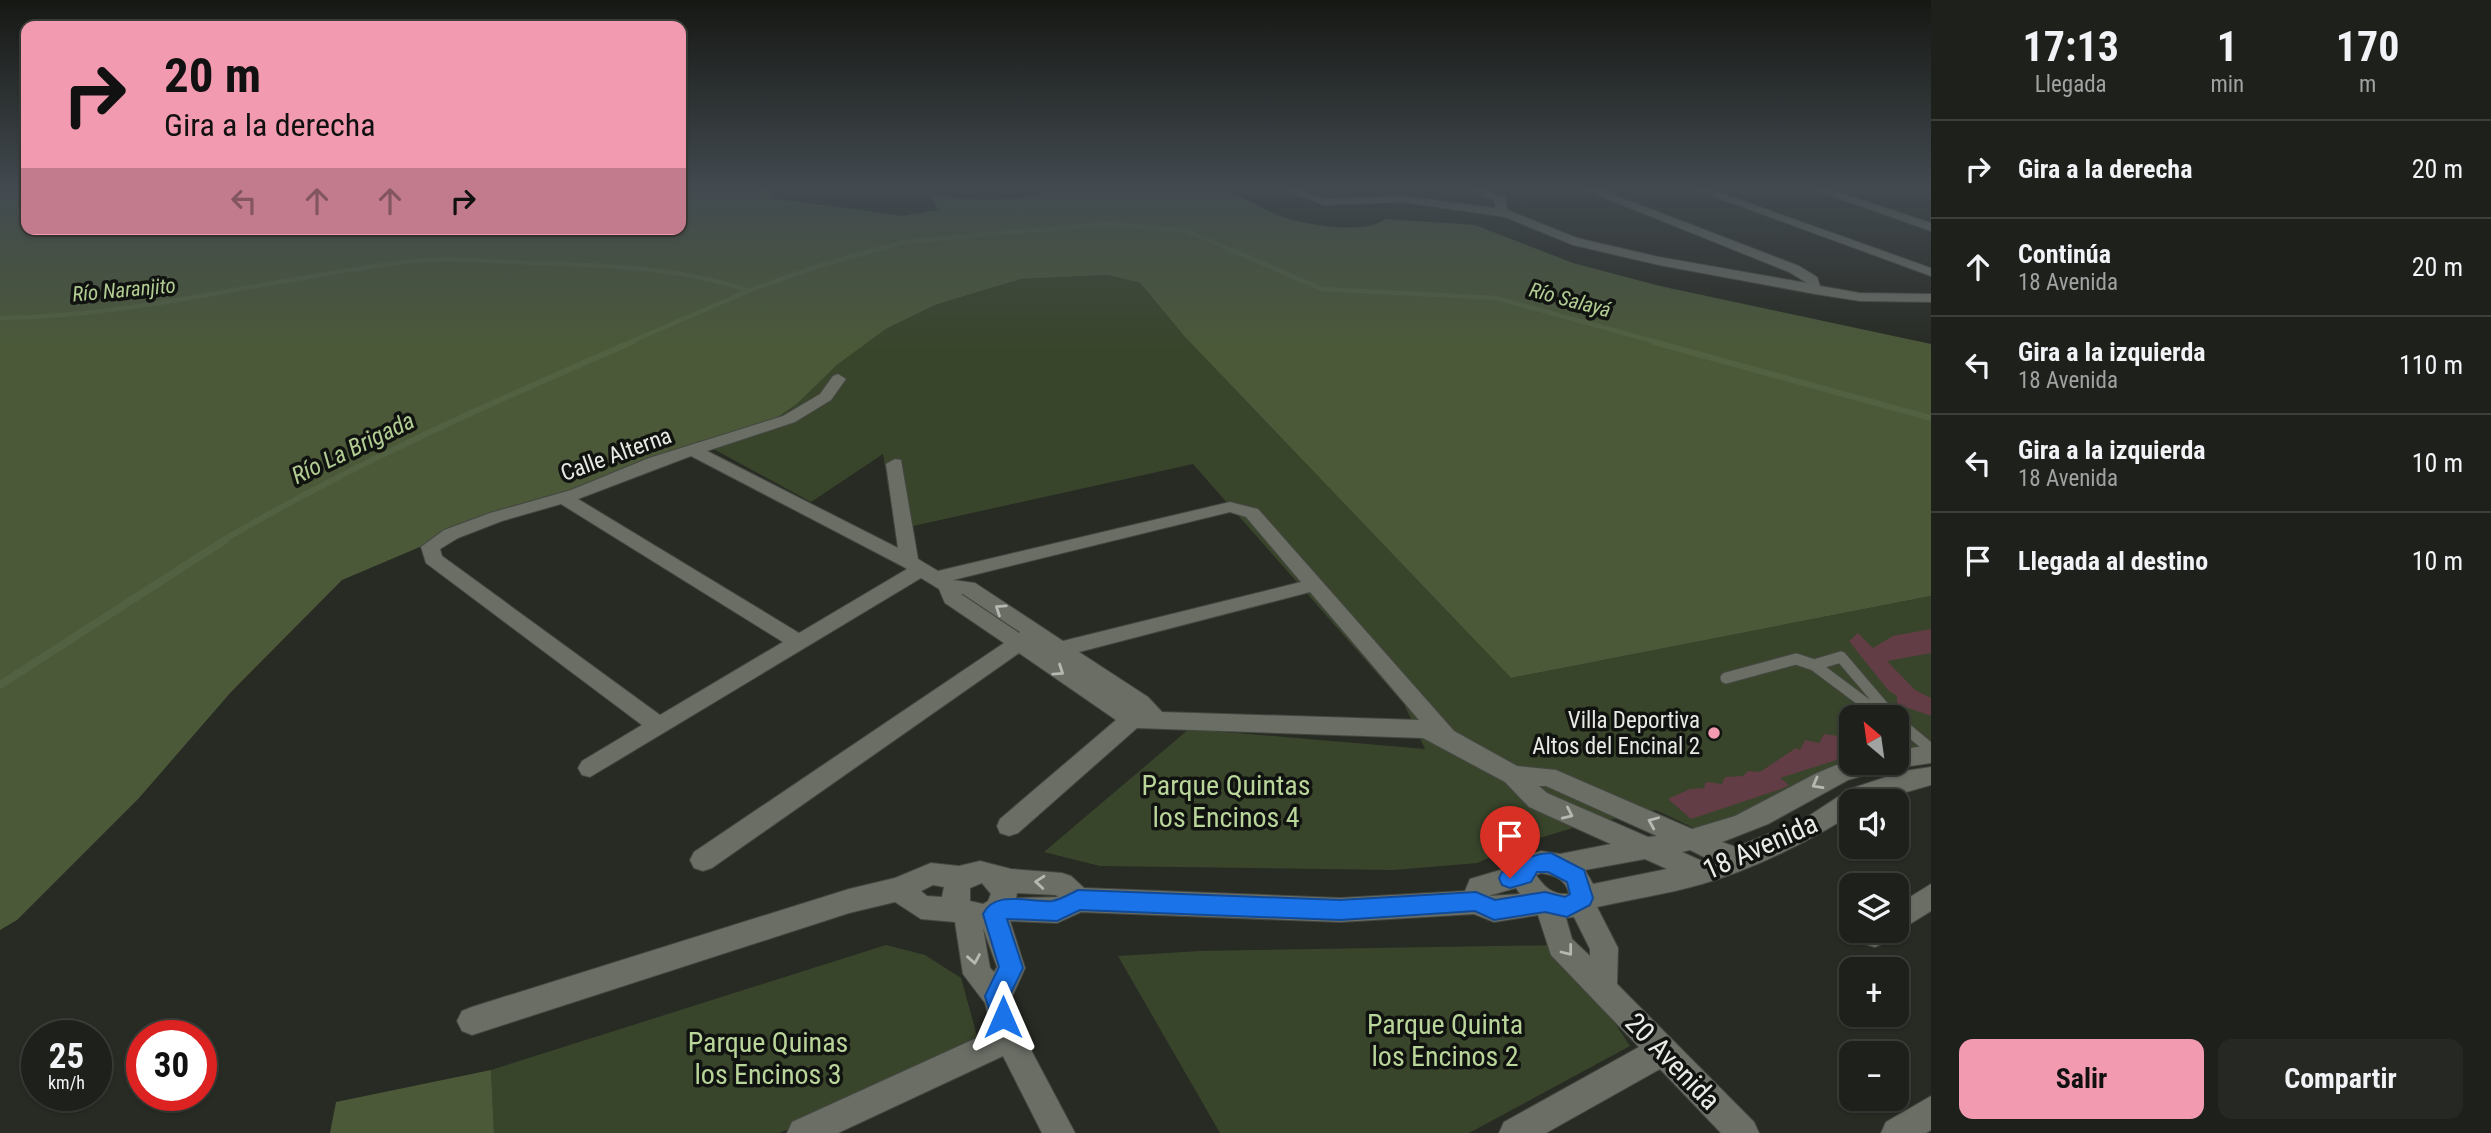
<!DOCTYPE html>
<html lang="es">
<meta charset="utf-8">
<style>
:root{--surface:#1e201b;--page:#262824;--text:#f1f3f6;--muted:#a1a3a3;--line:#3c3e3a;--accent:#f29aaf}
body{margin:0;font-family:"Roboto Condensed",sans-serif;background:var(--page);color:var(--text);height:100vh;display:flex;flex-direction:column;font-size:26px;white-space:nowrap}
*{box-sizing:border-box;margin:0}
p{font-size:23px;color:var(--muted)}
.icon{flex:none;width:38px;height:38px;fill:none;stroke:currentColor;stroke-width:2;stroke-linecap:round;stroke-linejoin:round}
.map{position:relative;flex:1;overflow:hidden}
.details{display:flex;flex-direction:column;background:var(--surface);width:560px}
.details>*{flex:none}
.banner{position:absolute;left:21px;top:21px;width:665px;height:214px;border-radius:14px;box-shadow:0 2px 5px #0004,0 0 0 2px var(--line);background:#f29aaf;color:#111;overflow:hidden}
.needle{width:46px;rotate:331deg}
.controls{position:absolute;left:1839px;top:705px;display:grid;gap:14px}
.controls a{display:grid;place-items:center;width:70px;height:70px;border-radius:14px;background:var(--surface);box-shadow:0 2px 5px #0004,0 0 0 2px var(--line);font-size:35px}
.speed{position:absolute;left:21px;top:1020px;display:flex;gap:14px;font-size:35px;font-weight:700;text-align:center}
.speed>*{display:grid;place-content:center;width:91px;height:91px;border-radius:50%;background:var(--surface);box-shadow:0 2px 5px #0004,0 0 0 2px var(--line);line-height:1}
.speed small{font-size:18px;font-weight:400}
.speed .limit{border:10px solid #d22;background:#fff;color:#111}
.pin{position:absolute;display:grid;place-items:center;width:60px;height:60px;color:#fff;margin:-72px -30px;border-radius:50% 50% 50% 0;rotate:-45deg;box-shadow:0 0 7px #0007}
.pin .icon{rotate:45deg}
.me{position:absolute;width:77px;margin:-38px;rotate:0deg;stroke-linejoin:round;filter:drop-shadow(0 0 5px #0008)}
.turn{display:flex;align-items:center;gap:24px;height:147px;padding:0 28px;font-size:32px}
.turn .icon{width:91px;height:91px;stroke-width:2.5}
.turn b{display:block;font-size:49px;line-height:60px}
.lanes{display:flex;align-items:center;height:66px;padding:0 28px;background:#0003;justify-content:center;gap:35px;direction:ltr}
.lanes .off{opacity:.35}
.eta{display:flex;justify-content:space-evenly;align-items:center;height:119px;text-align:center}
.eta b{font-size:42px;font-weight:700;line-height:49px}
.cta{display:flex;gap:14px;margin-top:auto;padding:14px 28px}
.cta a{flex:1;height:80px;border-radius:14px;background:var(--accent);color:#111;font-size:28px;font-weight:700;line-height:80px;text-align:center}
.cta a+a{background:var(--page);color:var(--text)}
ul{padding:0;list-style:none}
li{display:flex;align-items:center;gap:21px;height:98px;padding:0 28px;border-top:2px solid var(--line)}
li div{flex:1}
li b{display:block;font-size:26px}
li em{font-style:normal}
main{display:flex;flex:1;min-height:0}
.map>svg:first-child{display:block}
.green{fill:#39452b}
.forest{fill:#4b5939}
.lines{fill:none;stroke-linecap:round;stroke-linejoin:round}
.stream-far2{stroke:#526141;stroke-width:4.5}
.stream-far1{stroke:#526141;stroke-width:6}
.stream{stroke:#526141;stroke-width:8}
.building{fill:#623d46}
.service-casing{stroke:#444741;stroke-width:13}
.minor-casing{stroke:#444741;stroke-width:2}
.service{stroke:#6a6e65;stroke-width:11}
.minor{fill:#6a6e65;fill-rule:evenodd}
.oneway{stroke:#b6b8b2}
.route{fill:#1a73e8;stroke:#114b97;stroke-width:2}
.poi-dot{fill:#f29aaf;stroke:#111310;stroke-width:2.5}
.labels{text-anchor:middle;stroke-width:7;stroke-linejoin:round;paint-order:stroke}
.far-water-label{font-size:21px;font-style:italic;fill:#b2cd93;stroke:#111310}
.street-label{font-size:23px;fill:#e8eae5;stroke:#111310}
.poi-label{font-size:23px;fill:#e8eae5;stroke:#111310;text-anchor:end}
.water-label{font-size:24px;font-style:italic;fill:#b2cd93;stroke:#111310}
.near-park-label{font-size:28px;fill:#b9d59a;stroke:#111310}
.near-street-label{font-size:28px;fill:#e8eae5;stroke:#111310}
</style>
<main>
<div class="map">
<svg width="1931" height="1133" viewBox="0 0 1931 1133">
<rect width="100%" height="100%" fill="#282b24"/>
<path class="green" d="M1108 275 1140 283 1184 336 1511 678 1931 596V748L1897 753V718H1852L1851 761 1838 763 1736 820 1696 829 1656 810 1576 827 1523 843 1477 863 1394 870 1100 866 1044 852 1189 729 1425 749 1404 704 1193 464 895 530 883 454 811 502 708 446 798 403 837 365 886 329 935 305 1021 279Z
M886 945 925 955 961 978 977 1036 953 1061 779 1133H494L491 1070Z
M1563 945 1630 1046 1469 1133H1220L1118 956 1200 951Z"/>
<path class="forest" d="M0 190H26V229H681V190H777L771 198 903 216 938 210 929 193C973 202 1011 203 1054 190H1216C1243 193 1253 205 1277 215 1300 224 1365 236 1385 219L1475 225 1573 263 1660 286 1931 344V596L1511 678 1184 336 1140 283 1108 275 1021 279 935 305 886 329 837 365 798 403 751 435 493 516 342 580 231 692 139 798 17 920 0 930Z
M491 1070 494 1133H330L336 1102Z"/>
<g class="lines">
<path class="stream-far2" d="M0 318C141 316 267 279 405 262 447 257 490 261 532 263 606 265 676 267 747 290
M628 343 748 291 818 266 904 242 1105 224 1185 230 1322 289 1496 298 1660 343"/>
<path class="stream-far1" d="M1654 342 1931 418
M222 541C354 463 491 403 632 342"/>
<path class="stream" d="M0 685 225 540"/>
</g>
<path class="building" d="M1931 629V653L1887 661 1915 690 1931 698V716L1897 704V696L1888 690 1849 641 1858 633 1873 648 1893 636Z
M1824 734 1852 738V755L1780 778 1789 785 1781 789 1691 819 1668 799 1690 789 1704 788 1706 782 1722 784 1725 777 1743 776 1748 771 1760 772 1796 748 1800 750 1805 740 1819 743Z"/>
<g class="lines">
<g class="service-casing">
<path id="service" d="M1814 665 1865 703 1884 711
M1726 678 1796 659 1814 665 1841 657 1893 718
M1897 721 1931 749"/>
</g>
<g class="minor-casing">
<path id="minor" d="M1285 190H1302L1325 199 1403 196 1495 208V201L1468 190H1485L1505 197 1507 210 1577 238 1659 257 1807 283 1789 272 1585 190H1601L1799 266 1817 277 1820 286 1860 293 1931 294V302L1860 301 1815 294 1659 265 1573 245 1505 217 1403 202 1324 205Z
M1696 190H1712L1931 268V276Z
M1815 190H1832L1931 223V231Z
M838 374 846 379 831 400 795 422 707 451 898 548 886 464 895 459 901 460 918 559 938 571 1230 502 1258 509 1454 731 1517 766 1556 770 1692 829 1735 816 1815 774 1848 760 1852 759V763H1886L1882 770 1848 780 1768 824 1722 842 1736 847 1801 821 1850 789 1904 771 1931 767V785L1872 802H1852V814C1811 841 1748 871 1702 884 1668 894 1632 899 1597 907L1618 948 1617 984 1754 1122 1759 1133H1721L1660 1069 1546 1133H1499L1504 1122 1639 1047 1551 955 1538 915 1494 922 1474 914 1340 922 1081 912 1057 923 1010 921 1025 968 1012 997 1022 1033 1075 1133H1042L1003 1056 838 1133H787L792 1122 992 1031 985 1003 963 974 955 922 921 919 895 902 849 913 472 1035 462 1031 457 1021 462 1011 472 1007 849 889 895 878 931 863 959 866 980 861 1011 869 1062 873 1071 876 1084 888 1340 898 1465 891 1470 879 1514 866 1518 859 1541 851 1560 854 1611 844 1529 807 1505 782 1423 738 1137 728 1018 833 1009 836 1000 833 997 826 1000 819 1116 720 1019 653 712 868 703 871 694 868 690 860 694 852 1004 643 945 603 939 589 921 578 590 777 582 775 578 768 582 761 642 725 426 563 421 547 444 530 490 513 571 490 649 458 783 416 820 394 833 376ZM691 456 902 566 907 569 799 633 578 499ZM561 504 783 642 660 715 442 556 440 549 458 538 502 521ZM1230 512 1246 517 1301 582 1063 641 975 583 953 580ZM1310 592 1419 720 1162 712 1148 697 1079 652ZM961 594H963L1020 632 1019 633ZM1539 786H1546L1657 836 1648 837 1547 793ZM1690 850 1708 859 1702 861 1682 852ZM1645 859 1667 869 1593 884 1585 870ZM1541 873C1554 875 1566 879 1569 894 1553 895 1545 888 1536 875ZM982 883 991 894 988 901 983 904 970 901V888ZM933 885 944 887 942 897 927 896 921 891ZM1516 888 1520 894 1490 896 1491 895ZM1017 893 1056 895 1058 897 1016 898ZM1574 917 1590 949V956L1572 939 1566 918ZM983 928 997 967 994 972 990 968Z
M1931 745V763L1897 768 1887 763H1897V750Z
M1931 884V911L1897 932 1894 931H1897V905Z
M1863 931H1894L1890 940 1875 947 1865 944 1861 935Z
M1931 1096V1130L1926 1133H1881L1886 1122Z"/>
</g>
<use href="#service" class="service"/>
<use href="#minor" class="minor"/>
</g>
<defs><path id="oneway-chevron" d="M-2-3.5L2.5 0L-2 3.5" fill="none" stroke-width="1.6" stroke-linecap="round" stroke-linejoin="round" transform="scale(1.75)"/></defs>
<g class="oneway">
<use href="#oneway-chevron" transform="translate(1000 609) rotate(-146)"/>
<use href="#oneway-chevron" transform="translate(1059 671) rotate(34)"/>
<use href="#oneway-chevron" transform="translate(1817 784) rotate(151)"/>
<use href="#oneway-chevron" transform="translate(1568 814) rotate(25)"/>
<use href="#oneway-chevron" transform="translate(1653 822) rotate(-157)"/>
<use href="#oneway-chevron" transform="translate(1040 882) rotate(-175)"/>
<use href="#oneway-chevron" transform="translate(1568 951) rotate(52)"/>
<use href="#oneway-chevron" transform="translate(974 959) rotate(80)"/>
</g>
<linearGradient id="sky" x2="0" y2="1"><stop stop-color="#161814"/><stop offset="0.54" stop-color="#424a50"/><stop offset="1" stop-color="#424a50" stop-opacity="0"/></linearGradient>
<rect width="1931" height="349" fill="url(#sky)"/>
<path class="route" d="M1551 853 1584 870 1593 898 1590 905 1567 917 1545 912 1494 920 1475 911 1340 920 1080 910 1057 921 1007 919 1023 968 1009 997 1015 1017 1011 1025 1003 1029 994 1025 985 996 999 967 983 914C995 889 1030 903 1052 901 1060 900 1070 894 1078 890L1340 900 1476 892 1495 900 1545 892 1565 897 1570 894 1567 882 1548 872H1537L1531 882 1510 888 1502 885 1499 878 1502 872C1522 864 1526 854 1551 853Z"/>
<circle class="poi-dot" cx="1714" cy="733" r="7"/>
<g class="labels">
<g class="far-water-label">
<text transform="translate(124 290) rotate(-5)" y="7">Río Naranjito</text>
<text transform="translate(1570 300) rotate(15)" y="7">Río Salayá</text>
</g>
<g class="street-label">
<text transform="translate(616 454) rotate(-20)" y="8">Calle Alterna</text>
</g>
<g class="poi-label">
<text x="1700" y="728">Villa Deportiva<tspan x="1700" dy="26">Altos del Encinal 2</tspan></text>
</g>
<g class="water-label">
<text transform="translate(353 448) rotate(-26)" y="8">Río La Brigada</text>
</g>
<g class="near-park-label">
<text x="1226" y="795">Parque Quintas<tspan x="1226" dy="32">los Encinos 4</tspan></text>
<text x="1445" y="1034">Parque Quinta<tspan x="1445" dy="32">los Encinos 2</tspan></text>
<text x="768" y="1052">Parque Quinas<tspan x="768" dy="32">los Encinos 3</tspan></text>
</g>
<g class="near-street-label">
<text transform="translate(1760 846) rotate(-24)" y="10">18 Avenida</text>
<text transform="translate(1673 1061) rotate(46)" y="10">20 Avenida</text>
</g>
</g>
</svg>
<div class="controls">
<a><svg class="needle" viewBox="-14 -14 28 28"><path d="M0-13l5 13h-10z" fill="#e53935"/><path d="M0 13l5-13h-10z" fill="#a1a3a3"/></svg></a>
<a><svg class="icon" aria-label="sound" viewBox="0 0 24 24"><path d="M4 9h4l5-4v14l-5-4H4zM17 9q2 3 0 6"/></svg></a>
<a><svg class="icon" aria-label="layers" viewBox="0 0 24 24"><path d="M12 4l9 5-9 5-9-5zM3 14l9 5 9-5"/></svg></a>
<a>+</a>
<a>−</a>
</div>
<div class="speed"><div>25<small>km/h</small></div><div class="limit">30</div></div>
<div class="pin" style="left:1510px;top:878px;background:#d93025"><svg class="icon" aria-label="arrive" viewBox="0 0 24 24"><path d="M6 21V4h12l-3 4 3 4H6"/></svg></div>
<svg class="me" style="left:1003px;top:1017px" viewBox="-20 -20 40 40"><path d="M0-17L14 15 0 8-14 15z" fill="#1a73e8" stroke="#fff" stroke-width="4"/></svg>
<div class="banner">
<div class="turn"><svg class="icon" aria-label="right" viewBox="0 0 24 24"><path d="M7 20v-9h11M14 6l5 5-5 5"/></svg><div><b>20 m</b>Gira a la derecha</div></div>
<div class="lanes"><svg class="icon off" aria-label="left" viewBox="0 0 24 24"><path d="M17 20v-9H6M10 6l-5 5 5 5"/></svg><svg class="icon off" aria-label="ahead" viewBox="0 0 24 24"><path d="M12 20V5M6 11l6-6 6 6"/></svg><svg class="icon off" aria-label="ahead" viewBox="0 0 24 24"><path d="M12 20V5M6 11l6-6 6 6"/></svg><svg class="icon" aria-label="right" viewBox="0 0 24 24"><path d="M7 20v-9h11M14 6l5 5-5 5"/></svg></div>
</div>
</div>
<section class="details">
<div class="eta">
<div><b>17:13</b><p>Llegada</p></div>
<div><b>1</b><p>min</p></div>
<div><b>170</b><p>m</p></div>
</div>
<ul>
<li><svg class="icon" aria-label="right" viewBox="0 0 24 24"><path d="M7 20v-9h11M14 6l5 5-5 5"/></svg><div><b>Gira a la derecha</b></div><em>20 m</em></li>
<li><svg class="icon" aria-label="ahead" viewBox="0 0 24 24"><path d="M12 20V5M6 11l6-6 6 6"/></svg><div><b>Continúa</b><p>18 Avenida</p></div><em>20 m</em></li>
<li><svg class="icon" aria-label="left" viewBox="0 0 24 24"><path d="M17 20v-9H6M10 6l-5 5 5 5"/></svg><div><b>Gira a la izquierda</b><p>18 Avenida</p></div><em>110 m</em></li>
<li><svg class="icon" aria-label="left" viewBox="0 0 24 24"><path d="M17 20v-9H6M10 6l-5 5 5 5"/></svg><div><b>Gira a la izquierda</b><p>18 Avenida</p></div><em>10 m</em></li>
<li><svg class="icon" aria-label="arrive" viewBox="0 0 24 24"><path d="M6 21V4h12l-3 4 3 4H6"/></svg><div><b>Llegada al destino</b></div><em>10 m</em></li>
</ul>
<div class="cta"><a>Salir</a><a>Compartir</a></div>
</section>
</main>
